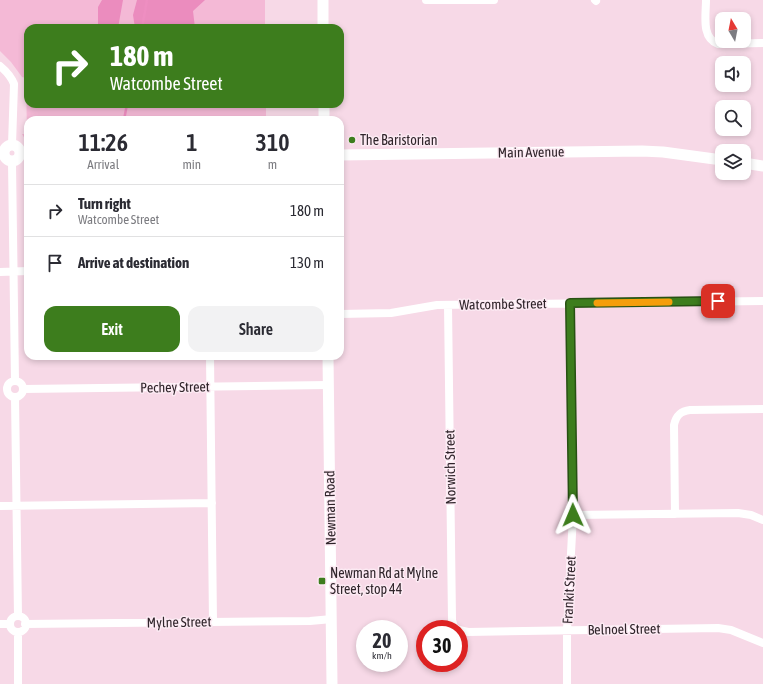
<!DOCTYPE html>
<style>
:root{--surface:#fff;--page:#f2f2f3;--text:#2b2b33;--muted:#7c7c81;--line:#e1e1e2;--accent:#3d7d1d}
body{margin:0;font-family:"Asap Condensed",sans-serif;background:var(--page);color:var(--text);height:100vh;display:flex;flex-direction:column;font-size:15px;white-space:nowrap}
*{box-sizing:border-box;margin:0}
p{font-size:13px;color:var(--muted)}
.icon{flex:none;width:22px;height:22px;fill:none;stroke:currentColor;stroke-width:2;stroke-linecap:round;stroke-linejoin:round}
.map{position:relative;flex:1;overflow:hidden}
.panel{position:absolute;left:24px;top:116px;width:320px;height:244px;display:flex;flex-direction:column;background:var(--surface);border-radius:12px;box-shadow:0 2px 6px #0003}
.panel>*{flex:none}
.banner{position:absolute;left:24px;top:24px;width:320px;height:84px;border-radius:12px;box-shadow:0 2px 6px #0003;background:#3d7d1d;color:#fff;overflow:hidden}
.needle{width:26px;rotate:350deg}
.tools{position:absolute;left:715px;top:12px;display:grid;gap:8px}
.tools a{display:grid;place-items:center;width:36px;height:36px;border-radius:8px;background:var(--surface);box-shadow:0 2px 6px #0003;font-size:20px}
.speed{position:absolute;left:356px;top:620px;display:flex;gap:8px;font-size:20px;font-weight:700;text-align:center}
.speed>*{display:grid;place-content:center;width:52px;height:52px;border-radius:50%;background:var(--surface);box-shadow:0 2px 6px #0003;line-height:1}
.speed small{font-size:10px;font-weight:400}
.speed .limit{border:6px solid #d22;background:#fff;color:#111}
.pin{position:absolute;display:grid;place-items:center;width:34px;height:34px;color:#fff;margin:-17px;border-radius:8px;box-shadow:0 2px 6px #0006}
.me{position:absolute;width:44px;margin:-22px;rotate:359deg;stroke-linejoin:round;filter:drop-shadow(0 0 3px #0008)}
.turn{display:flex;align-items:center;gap:14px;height:84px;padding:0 20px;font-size:18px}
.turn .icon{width:52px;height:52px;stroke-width:2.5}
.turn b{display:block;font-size:28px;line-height:34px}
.eta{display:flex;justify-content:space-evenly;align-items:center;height:68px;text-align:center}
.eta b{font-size:24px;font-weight:600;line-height:28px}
.cta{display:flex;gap:8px;margin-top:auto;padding:8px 20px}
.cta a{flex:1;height:46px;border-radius:12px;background:var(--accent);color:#fff;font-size:16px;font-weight:600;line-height:46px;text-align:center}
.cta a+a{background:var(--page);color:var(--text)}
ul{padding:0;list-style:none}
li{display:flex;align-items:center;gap:12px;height:52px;padding:0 20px;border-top:1px solid var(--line)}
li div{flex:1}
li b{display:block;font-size:15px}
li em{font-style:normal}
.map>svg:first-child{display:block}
.green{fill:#f4b9d6}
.forest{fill:#eb8cbe}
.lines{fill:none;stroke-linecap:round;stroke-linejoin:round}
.stream{stroke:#ee8ec1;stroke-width:2.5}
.street{stroke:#fff;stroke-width:8}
.secondary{stroke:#fff;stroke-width:11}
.route-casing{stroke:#285113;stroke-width:10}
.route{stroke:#3d7d1d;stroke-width:7}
.slow{stroke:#f59e0b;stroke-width:7}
.poi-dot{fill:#3d7d1d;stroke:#fceaf3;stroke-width:1.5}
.labels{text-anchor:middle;stroke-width:3;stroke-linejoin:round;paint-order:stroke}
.poi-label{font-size:14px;fill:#30252b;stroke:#fceaf3;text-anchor:start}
.street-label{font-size:14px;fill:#30252b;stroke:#fceaf3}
</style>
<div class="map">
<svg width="763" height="684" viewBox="0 0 763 684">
<rect width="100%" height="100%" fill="#f7d9e7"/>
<path class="green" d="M0 0H265V28H28V104H266V120H28L27 141 25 139 22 134H27L26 78 22 77 11 62 0 51Z"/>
<path class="forest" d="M102 0H123L118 28H98V7Z
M137 0H205L193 11 195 28H176L170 24 161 28H135L133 15Z"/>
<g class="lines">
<path class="stream" d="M142 28 147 0
M124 120 127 104"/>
<path class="street" d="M426 0H494
M595 0 596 1
M706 0C706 15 701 38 718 44L763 43
M0 66C6 71 11 76 14 84L12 145
M12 162 15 381
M0 272 28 271
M448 305 452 620 454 627 457 629
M340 314 391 313 437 305 763 301
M210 356 213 622
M7 389a8 8 0 1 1 16 0a8 8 0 1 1-16 0Z
M23 389 328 385
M15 397 18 616
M0 506 212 503
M675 514 674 425C676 416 680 411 690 410L763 409
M573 515 738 513 751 515 763 520
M10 624a8 8 0 1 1 16 0a8 8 0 1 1-16 0Z
M0 624H10
M25 624 310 621 332 619
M459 630 468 632 718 628 731 630 763 643
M18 632V684
M567 684V630L573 515 570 303"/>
<path class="secondary" d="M323 0V28
M324 104V120
M4 153a8 8 0 1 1 16 0a8 8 0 1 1-16 0Z
M340 155 642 151 663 152 722 160
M744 163 763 166
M328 356 332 684"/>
</g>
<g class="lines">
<g class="route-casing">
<path id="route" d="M573 515 570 303 718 301"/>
</g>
<use href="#route" class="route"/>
<path class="slow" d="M597 303 669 302"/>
</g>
<g class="poi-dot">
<circle cx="352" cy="140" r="4"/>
<rect x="318" y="577" width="8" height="8" rx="2"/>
</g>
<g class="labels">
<g class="poi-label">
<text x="360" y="145">The Baristorian</text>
<text x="330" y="578">Newman Rd at Mylne<tspan x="330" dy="16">Street, stop 44</tspan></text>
</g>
<g class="street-label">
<text transform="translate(531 152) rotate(-1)" y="5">Main Avenue</text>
<text transform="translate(503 304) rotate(-1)" y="5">Watcombe Street</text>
<text transform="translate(175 387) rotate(-1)" y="5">Pechey Street</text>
<text transform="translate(450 467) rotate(-91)" y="5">Norwich Street</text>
<text transform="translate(330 508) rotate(-91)" y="5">Newman Road</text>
<text transform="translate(569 590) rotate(-87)" y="5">Frankit Street</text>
<text transform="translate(179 622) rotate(-1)" y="5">Mylne Street</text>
<text transform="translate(624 629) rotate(-1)" y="5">Belnoel Street</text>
</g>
</g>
</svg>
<div class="tools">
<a><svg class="needle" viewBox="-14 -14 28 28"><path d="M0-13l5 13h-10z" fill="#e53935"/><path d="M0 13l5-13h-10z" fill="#7c7c81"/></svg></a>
<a><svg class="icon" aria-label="sound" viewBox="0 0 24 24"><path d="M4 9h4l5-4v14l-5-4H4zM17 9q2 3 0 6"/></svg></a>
<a><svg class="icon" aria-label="search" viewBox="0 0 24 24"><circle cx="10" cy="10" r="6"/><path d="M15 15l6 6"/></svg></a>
<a><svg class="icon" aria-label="layers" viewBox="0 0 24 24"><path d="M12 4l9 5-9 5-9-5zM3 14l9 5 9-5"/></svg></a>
</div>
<div class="speed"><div>20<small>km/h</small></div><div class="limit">30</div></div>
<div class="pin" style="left:718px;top:301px;background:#d93025"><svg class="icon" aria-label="arrive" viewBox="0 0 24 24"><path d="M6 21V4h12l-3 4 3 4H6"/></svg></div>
<svg class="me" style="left:573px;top:515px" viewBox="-20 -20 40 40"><path d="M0-17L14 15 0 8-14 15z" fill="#3d7d1d" stroke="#fff" stroke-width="4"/></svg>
<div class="banner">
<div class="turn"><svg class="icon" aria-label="right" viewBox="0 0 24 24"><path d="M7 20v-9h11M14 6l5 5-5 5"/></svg><div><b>180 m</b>Watcombe Street</div></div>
</div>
<section class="panel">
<div class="eta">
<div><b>11:26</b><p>Arrival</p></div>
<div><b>1</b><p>min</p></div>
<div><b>310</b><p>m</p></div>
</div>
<ul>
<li><svg class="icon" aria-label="right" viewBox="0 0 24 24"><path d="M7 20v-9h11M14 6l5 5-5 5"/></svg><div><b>Turn right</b><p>Watcombe Street</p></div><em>180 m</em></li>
<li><svg class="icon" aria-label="arrive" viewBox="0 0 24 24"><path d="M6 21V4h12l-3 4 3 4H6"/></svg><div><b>Arrive at destination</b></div><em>130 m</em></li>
</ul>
<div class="cta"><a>Exit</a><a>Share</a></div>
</section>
</div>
